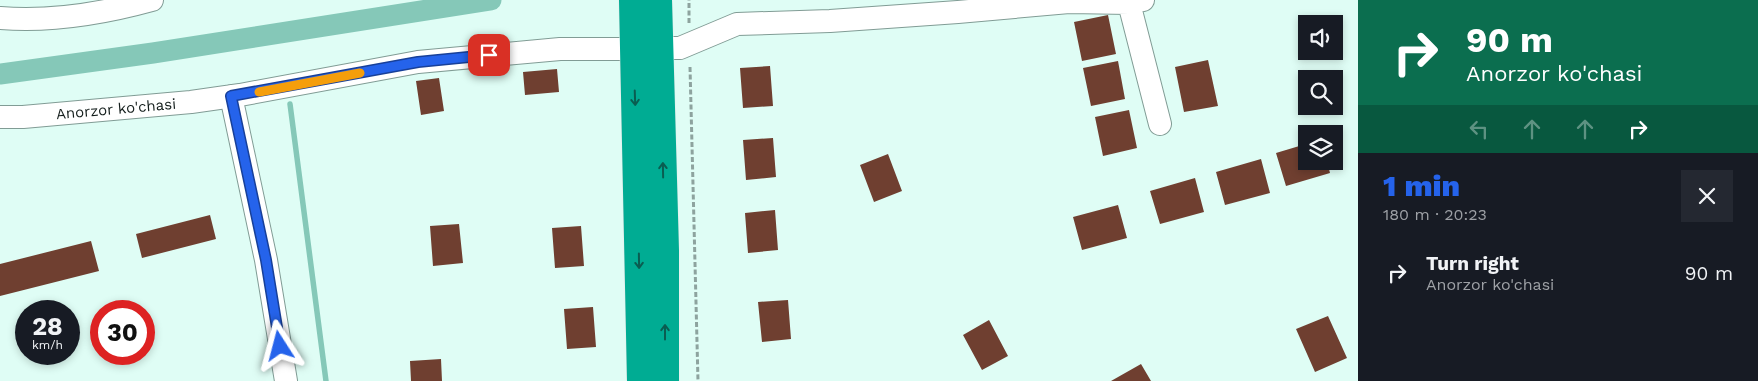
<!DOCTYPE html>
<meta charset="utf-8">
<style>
:root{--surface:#171b24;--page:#242831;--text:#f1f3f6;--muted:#9ea1a6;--accent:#2563eb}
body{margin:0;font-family:"Work Sans",sans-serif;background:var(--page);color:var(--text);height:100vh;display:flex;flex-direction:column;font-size:19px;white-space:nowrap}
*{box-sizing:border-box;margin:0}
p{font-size:16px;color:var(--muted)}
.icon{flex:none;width:28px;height:28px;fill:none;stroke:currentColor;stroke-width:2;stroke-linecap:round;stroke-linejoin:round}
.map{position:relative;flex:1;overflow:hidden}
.details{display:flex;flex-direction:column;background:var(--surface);width:400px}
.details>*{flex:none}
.guide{background:#0b6e4f;color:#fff;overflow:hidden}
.fabs{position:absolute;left:1298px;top:15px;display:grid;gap:10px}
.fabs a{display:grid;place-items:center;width:45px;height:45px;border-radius:0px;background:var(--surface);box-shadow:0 2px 8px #0003;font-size:25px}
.speed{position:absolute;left:15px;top:300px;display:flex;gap:10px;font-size:25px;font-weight:700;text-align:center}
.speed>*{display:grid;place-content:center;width:65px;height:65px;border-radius:50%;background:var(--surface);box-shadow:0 2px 8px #0003;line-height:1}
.speed small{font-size:12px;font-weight:400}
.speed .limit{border:8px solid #d22;background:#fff;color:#111}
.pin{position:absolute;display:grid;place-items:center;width:42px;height:42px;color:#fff;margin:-21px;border-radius:10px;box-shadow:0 2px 8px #0006}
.me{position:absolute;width:55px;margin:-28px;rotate:351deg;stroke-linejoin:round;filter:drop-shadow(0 0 4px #0008)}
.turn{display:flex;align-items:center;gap:18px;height:105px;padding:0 25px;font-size:22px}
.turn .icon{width:65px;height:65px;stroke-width:2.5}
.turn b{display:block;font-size:35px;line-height:42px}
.lanes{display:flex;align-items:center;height:48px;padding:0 25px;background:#0003;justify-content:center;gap:25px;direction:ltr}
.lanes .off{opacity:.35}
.round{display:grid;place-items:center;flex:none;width:52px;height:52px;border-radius:0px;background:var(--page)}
.summary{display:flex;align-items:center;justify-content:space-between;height:85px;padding:0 25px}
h1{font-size:30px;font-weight:800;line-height:38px;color:var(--accent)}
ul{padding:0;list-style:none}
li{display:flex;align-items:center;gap:15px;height:70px;padding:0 25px}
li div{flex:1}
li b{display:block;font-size:19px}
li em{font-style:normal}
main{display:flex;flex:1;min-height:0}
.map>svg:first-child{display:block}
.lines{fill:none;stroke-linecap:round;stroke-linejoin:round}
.stream{stroke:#85c8b8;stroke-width:5.5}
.canal{stroke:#85c8b8;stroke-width:21}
.building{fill:#6f3f30}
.street-casing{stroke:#819c95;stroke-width:24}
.highway-casing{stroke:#e7e8e8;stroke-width:29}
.path{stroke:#8da39e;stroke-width:3;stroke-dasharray:5 2.5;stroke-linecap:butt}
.street{stroke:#fff;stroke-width:22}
.highway{stroke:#00ac93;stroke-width:28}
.oneway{stroke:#0a5d51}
.route-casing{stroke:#184099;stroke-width:12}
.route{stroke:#2563eb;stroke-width:9}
.slow{stroke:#f59e0b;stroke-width:9}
.labels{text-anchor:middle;stroke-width:5;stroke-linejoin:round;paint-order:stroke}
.street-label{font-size:15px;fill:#131d1b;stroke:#fff}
</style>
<main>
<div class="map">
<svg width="1358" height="381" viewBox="0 0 1358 381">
<rect width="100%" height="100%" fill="#dffdf5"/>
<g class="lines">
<path class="stream" d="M290 104 326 381"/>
<path class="canal" d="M0 74 153 53 491 0"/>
</g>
<path class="building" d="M1108 15 1116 54 1082 61 1074 22Z
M1208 60 1218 106 1184 112 1175 67Z
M1118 61 1125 99 1091 106 1083 68Z
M770 66 773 106 743 108 740 68Z
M557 69 559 92 525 95 523 72Z
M439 78 444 111 421 115 416 81Z
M1129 110 1137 148 1103 156 1095 117Z
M773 138 776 177 746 180 743 140Z
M1306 144V161H1327L1330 173 1286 186 1276 153Z
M888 154 902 191 874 202 860 165Z
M1261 159 1270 193 1225 205 1216 172Z
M1195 178 1204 212 1160 224 1150 191Z
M1118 205 1127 238 1082 250 1073 217Z
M775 210 778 250 748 253 745 213Z
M210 215 216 239 142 258 136 234Z
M459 224 463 263 433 266 430 226Z
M581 226 584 266 555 268 552 228Z
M91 241 99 271 0 296V264Z
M788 300 791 339 762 342 758 302Z
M593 307 596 347 567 349 564 309Z
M1328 316 1347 358 1315 372 1296 329Z
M989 320 1008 356 982 370 963 335Z
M441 359 442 381H411L410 361Z
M1141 364 1151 381H1111Z"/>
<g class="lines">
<g class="street-casing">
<path id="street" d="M1129 3 1160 124
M0 18C49 22 105 13 152 0
M660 48H680L737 24 830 21 958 12 1069 2 1129 3 1143 0
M231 96 266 260 286 381
M0 117H23L191 102 240 95 418 62 560 49H633"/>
</g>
<g class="highway-casing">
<path id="highway" d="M633 0 641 381
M658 0 665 251V381"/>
</g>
<path class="path" d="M689 23V0
M690 67 698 381"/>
<use href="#street" class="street"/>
<use href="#highway" class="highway"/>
</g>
<defs><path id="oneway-shaft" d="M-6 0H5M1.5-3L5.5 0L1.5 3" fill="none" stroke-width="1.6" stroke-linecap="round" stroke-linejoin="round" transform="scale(1.25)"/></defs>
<g class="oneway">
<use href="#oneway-shaft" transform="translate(635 98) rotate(88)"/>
<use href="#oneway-shaft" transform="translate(663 170) rotate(-91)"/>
<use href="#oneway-shaft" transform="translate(639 261) rotate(89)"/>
<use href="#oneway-shaft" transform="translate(665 332) rotate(-90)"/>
</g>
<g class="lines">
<g class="route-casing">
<path id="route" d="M280 346 266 260 231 96 418 62 489 55"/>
</g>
<use href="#route" class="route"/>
<path class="slow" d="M259 92 360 73"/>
</g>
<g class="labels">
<g class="street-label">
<text transform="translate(116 109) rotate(-5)" y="5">Anorzor ko'chasi</text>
</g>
</g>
</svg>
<div class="fabs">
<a><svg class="icon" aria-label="sound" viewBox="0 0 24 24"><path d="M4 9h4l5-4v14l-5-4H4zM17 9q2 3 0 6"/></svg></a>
<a><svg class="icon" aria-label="search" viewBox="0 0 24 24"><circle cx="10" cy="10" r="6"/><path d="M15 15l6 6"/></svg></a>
<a><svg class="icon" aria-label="layers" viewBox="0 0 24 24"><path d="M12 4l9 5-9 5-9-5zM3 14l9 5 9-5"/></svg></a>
</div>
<div class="speed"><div>28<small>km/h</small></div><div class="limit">30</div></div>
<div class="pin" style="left:489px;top:55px;background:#d93025"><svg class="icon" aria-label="arrive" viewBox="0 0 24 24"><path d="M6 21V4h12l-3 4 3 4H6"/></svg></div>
<svg class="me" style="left:280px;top:346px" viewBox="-20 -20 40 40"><path d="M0-17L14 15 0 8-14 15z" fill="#2563eb" stroke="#fff" stroke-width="4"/></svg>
</div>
<section class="details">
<div class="guide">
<div class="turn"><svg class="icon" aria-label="right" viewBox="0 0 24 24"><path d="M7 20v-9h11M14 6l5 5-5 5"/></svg><div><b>90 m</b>Anorzor ko'chasi</div></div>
<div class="lanes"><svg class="icon off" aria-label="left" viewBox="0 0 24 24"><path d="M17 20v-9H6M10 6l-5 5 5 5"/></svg><svg class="icon off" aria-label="ahead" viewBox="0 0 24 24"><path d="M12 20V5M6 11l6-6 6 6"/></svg><svg class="icon off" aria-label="ahead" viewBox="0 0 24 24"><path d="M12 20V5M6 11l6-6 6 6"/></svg><svg class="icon" aria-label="right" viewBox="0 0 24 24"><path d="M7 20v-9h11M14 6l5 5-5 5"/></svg></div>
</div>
<div class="summary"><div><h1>1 min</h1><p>180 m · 20:23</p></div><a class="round"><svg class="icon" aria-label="close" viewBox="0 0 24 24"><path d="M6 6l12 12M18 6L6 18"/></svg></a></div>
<ul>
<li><svg class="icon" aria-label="right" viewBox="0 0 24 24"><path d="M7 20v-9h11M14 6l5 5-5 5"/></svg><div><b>Turn right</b><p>Anorzor ko'chasi</p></div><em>90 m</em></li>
</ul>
</section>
</main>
